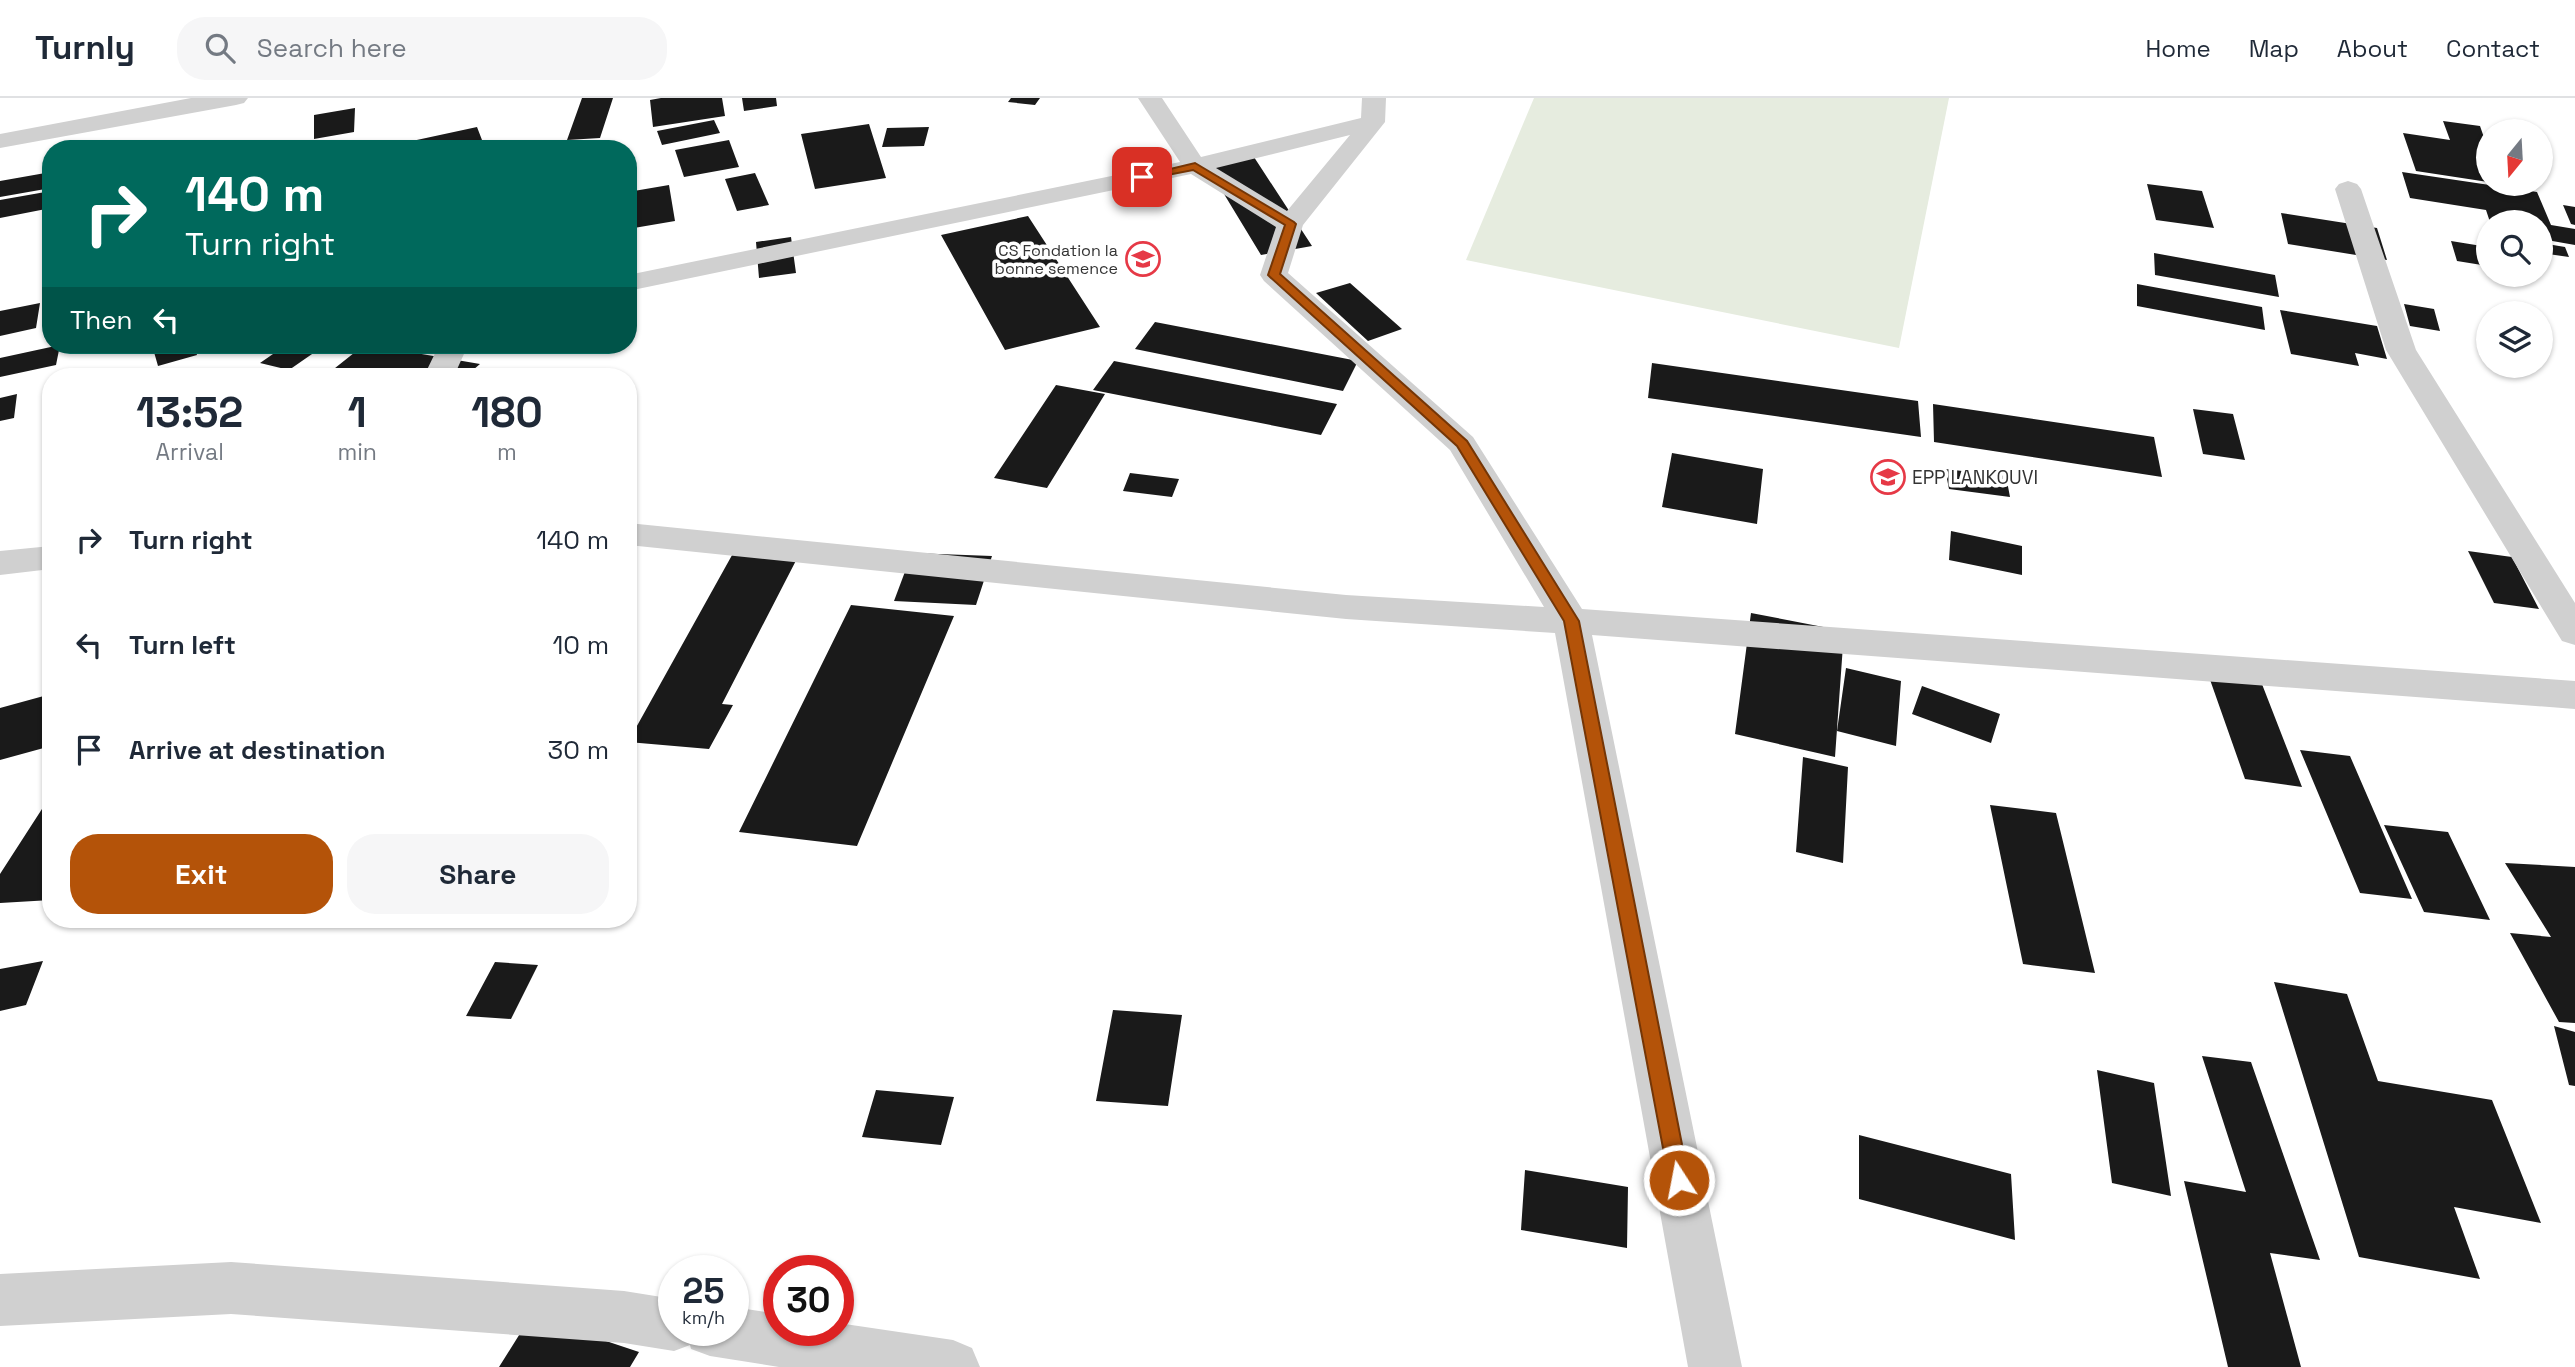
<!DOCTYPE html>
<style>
:root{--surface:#fff;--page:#f6f6f7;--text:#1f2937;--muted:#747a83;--line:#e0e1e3;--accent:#b45309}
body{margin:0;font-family:"Space Grotesk",sans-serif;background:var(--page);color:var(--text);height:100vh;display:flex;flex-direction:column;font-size:26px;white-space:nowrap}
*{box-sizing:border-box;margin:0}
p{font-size:23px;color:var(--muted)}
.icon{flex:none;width:38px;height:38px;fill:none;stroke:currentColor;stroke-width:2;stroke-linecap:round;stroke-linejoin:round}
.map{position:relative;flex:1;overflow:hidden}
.panel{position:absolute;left:42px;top:270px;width:595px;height:560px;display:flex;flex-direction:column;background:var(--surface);border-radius:28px;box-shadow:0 2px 5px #0004}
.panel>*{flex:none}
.hud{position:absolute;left:42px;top:42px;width:595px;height:214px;border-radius:28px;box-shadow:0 2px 5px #0004;background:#00695c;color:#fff;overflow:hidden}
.needle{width:46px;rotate:198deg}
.controls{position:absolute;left:2476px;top:21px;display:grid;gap:14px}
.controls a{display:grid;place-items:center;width:77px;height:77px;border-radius:50%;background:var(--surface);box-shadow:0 2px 5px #0004;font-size:35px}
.speed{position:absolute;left:658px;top:1157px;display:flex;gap:14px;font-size:35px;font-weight:700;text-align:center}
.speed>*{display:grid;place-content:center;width:91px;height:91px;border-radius:50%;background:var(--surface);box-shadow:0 2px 5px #0004;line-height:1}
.speed small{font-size:18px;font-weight:400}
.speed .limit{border:10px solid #d22;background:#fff;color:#111}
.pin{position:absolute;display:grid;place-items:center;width:60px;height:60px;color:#fff;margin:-30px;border-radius:14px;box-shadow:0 4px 10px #0006}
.me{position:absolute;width:77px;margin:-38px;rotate:349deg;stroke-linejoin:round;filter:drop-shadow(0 0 5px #0008)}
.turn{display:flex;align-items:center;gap:24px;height:147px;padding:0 28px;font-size:32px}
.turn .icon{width:91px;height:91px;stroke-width:2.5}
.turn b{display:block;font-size:49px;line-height:60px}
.then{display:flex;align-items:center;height:66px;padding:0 28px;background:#0003;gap:14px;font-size:26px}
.eta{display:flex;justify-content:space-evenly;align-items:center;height:119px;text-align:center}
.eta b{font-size:42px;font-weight:700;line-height:49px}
.primary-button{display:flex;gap:14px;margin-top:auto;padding:14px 28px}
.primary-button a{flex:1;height:80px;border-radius:28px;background:var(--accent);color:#fff;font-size:28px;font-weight:700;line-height:80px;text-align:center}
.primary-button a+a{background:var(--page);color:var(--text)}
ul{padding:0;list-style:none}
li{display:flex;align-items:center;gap:21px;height:105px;padding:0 28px}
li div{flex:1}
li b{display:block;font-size:26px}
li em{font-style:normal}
header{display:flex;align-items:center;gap:42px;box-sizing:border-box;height:98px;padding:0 35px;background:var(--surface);border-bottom:2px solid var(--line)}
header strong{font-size:33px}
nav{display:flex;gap:38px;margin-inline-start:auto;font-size:24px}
.search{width:490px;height:63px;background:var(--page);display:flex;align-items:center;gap:18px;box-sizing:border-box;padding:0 24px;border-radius:28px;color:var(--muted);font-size:26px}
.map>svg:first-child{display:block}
.green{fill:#e6ecdf}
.building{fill:#1a1a1a}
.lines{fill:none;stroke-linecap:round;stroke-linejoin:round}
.minor{fill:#d0d0d0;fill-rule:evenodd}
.route{fill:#b45309;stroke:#753606;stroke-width:2}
.labels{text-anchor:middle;stroke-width:7;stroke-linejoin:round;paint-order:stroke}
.far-poi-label{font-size:16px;fill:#333;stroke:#fff;text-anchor:end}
.poi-label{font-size:19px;fill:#333;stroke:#fff;text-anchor:start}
</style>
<header>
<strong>Turnly</strong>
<div class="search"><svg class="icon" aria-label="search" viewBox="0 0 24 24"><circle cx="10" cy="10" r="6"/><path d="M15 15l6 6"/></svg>Search here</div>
<nav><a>Home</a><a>Map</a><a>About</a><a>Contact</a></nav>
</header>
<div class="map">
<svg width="2575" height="1269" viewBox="0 0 2575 1269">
<rect width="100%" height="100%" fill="#fff"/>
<path class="green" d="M1534 0H1949L1899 250 1466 162Z"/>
<path class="building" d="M582 0H613L600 40 567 42Z
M661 0H722L725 18 653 29 650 2Z
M742 0H776L777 8 744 13Z
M1011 0H1040L1035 7 1008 4Z
M355 10 354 34 314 41V17Z
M714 22 720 35 662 47 657 33Z
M2443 23 2480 28 2488 51V84L2416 73 2403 35 2450 42Z
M869 26 886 80 815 91 801 36Z
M477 29 482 42 441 51H375Z
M929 29 924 48 882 49 887 30Z
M729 42 739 69 684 79 675 52Z
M1252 56 1312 148 1261 157 1204 63Z
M51 74V90L0 99V83Z
M2402 74 2537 94 2551 127 2575 131V147L2541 141V124H2490L2486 112 2410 100Z
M755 75 769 107 737 113 725 81Z
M2147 86 2202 93 2214 130 2156 122Z
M669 87 675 123 628 131V94Z
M51 93V110L0 120V102Z
M2563 107 2575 109V127L2571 126Z
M2281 115 2377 130 2387 162 2288 146Z
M1028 118 1100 229 1005 252 941 137Z
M791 139 796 175 759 180 756 144Z
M2451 143 2488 149V168L2457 163Z
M2541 145 2565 149 2569 159 2541 155Z
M2154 155 2275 177 2279 199 2155 177Z
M1350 185 1402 231 1368 243 1316 195Z
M2137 186 2262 209 2265 232 2137 208Z
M40 205 36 230 0 238V213Z
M2404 206 2434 211 2440 233 2410 228Z
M2280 212 2377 228 2387 261 2355 255 2359 268 2291 256Z
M1155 224 1358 263 1343 293 1135 251Z
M60 247 56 267 0 279V260Z
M152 247H194L197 257 158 268Z
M286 247H325L289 272 260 265Z
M364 247H369L480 266 466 278H325Z
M1114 263 1337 306 1321 337 1093 292Z
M1652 265 1918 303 1921 339 1648 300Z
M1056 287 1105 296 1047 390 994 380Z
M17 296 14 320 0 323V300Z
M1933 306 2154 339 2162 379 1934 344Z
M2193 311 2233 316 2245 362 2203 356Z
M1672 355 1763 371 1757 426 1662 409Z
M1945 371 2006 378 2010 399 1949 391Z
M1130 375 1179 381 1172 399 1123 393Z
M1951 433 2022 448V477L1949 462Z
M741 441 804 447 722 606 733 607 709 651 628 644Z
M2468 453 2512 459 2539 511 2494 505Z
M912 455 992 458 976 507 894 503Z
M851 507 954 518 857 748 739 734Z
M1751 515 1844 533 1835 659 1735 636Z
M1846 570 1901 583 1896 648 1837 633Z
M2208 576 2260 581 2302 689 2245 681Z
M1922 588 2000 616 1991 645 1912 616Z
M51 596V648L0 662V610Z
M2300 652 2350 658 2412 801 2360 795Z
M1803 659 1848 669 1843 765 1796 754Z
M51 697V802L0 805V776Z
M1990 707 2056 715 2095 875 2023 866Z
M2384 727 2448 734 2490 822 2424 814Z
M2505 765 2575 769V925L2559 924 2510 835 2551 839Z
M43 863 26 907 0 913V871Z
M495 864 538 867 511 921 466 918Z
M2274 884 2347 896 2378 983 2492 1002 2541 1125 2454 1109 2480 1181 2359 1159Z
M1113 912 1182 917 1168 1008 1096 1003Z
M2554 928 2575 934V988L2569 987Z
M2202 958 2251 964 2320 1162 2270 1155 2301 1269H2228L2184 1083 2246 1094Z
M2097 972 2154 985 2171 1098 2112 1085Z
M876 992 954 999 941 1047 862 1039Z
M1859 1037 2011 1076 2015 1142 1859 1101Z
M1525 1072 1628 1089 1627 1150 1521 1132Z
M531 1218 639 1254 630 1269H499Z"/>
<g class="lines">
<path class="minor" d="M191 0H248L244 5 236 7 0 50V36Z
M1138 0H1162L1201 59 1361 20 1362 0H1386L1385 24 1303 127 1288 175 1473 339 1582 511 2575 583V611L1592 537 1742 1269H1688L1555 535 1346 521 628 447V425L1346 497 1544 509 1450 352 1264 183 1260 177 1276 129 1191 76 628 193V177L1180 64ZM1350 37 1287 113 1216 70Z
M2348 83 2357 86 2361 91 2416 252 2575 505V547L2562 543 2386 252 2335 91 2339 86Z
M439 247H468L454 278H424Z
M51 448V471L0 477V453Z
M231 1164 624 1193 674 1201V1232H733V1209L779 1216V1232H838V1225L953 1242 972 1250 980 1269H779L710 1258 691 1251 690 1247 674 1253 624 1245 231 1216 0 1228V1176Z"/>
</g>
<path class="route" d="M1195 65 1294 124 1296 126 1280 176 1467 343 1579 523 1689 1082 1686 1089 1679 1092 1672 1089 1669 1082 1564 523 1457 348 1270 179 1268 177 1285 127 1193 72 1142 82 1137 79Z"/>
<defs>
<g id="school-ring" transform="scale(1.75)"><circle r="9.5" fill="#fff" stroke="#e63946" stroke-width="1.5"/><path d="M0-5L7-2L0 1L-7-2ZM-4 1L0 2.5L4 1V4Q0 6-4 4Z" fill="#e63946"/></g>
</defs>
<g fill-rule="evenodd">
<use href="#school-ring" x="1143" y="161"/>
<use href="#school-ring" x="1888" y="379"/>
</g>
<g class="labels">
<g class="far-poi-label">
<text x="1118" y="158">CS Fondation la<tspan x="1118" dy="18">bonne semence</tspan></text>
</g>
<g class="poi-label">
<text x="1912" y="386">EPP LANKOUVI</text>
</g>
</g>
</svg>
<div class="controls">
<a><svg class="needle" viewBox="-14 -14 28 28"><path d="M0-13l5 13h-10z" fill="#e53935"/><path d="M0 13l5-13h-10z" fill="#747a83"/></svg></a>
<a><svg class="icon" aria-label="search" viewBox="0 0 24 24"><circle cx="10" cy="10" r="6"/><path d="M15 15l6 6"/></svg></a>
<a><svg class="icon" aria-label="layers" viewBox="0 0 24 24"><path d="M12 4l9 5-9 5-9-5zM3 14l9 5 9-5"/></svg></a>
</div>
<div class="speed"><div>25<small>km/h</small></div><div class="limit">30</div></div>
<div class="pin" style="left:1142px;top:79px;background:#d93025"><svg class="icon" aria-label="arrive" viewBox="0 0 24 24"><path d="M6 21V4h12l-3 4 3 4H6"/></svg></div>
<svg class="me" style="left:1679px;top:1082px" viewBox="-20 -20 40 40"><circle r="17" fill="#b45309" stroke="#fff" stroke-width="3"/><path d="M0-11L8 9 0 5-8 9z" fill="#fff"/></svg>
<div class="hud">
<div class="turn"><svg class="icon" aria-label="right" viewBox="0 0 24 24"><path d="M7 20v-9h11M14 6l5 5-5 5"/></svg><div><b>140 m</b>Turn right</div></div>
<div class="then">Then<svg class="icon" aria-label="left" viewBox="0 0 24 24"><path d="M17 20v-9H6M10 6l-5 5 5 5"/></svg></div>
</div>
<section class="panel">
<div class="eta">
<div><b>13:52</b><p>Arrival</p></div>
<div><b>1</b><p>min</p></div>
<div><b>180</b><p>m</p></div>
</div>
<ul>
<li><svg class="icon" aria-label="right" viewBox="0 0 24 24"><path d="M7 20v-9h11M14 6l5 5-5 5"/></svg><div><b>Turn right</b></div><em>140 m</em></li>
<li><svg class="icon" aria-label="left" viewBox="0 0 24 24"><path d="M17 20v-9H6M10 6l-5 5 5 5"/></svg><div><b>Turn left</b></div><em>10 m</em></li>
<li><svg class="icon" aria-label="arrive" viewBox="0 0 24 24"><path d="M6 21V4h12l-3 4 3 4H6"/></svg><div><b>Arrive at destination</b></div><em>30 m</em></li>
</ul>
<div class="primary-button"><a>Exit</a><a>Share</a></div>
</section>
</div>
